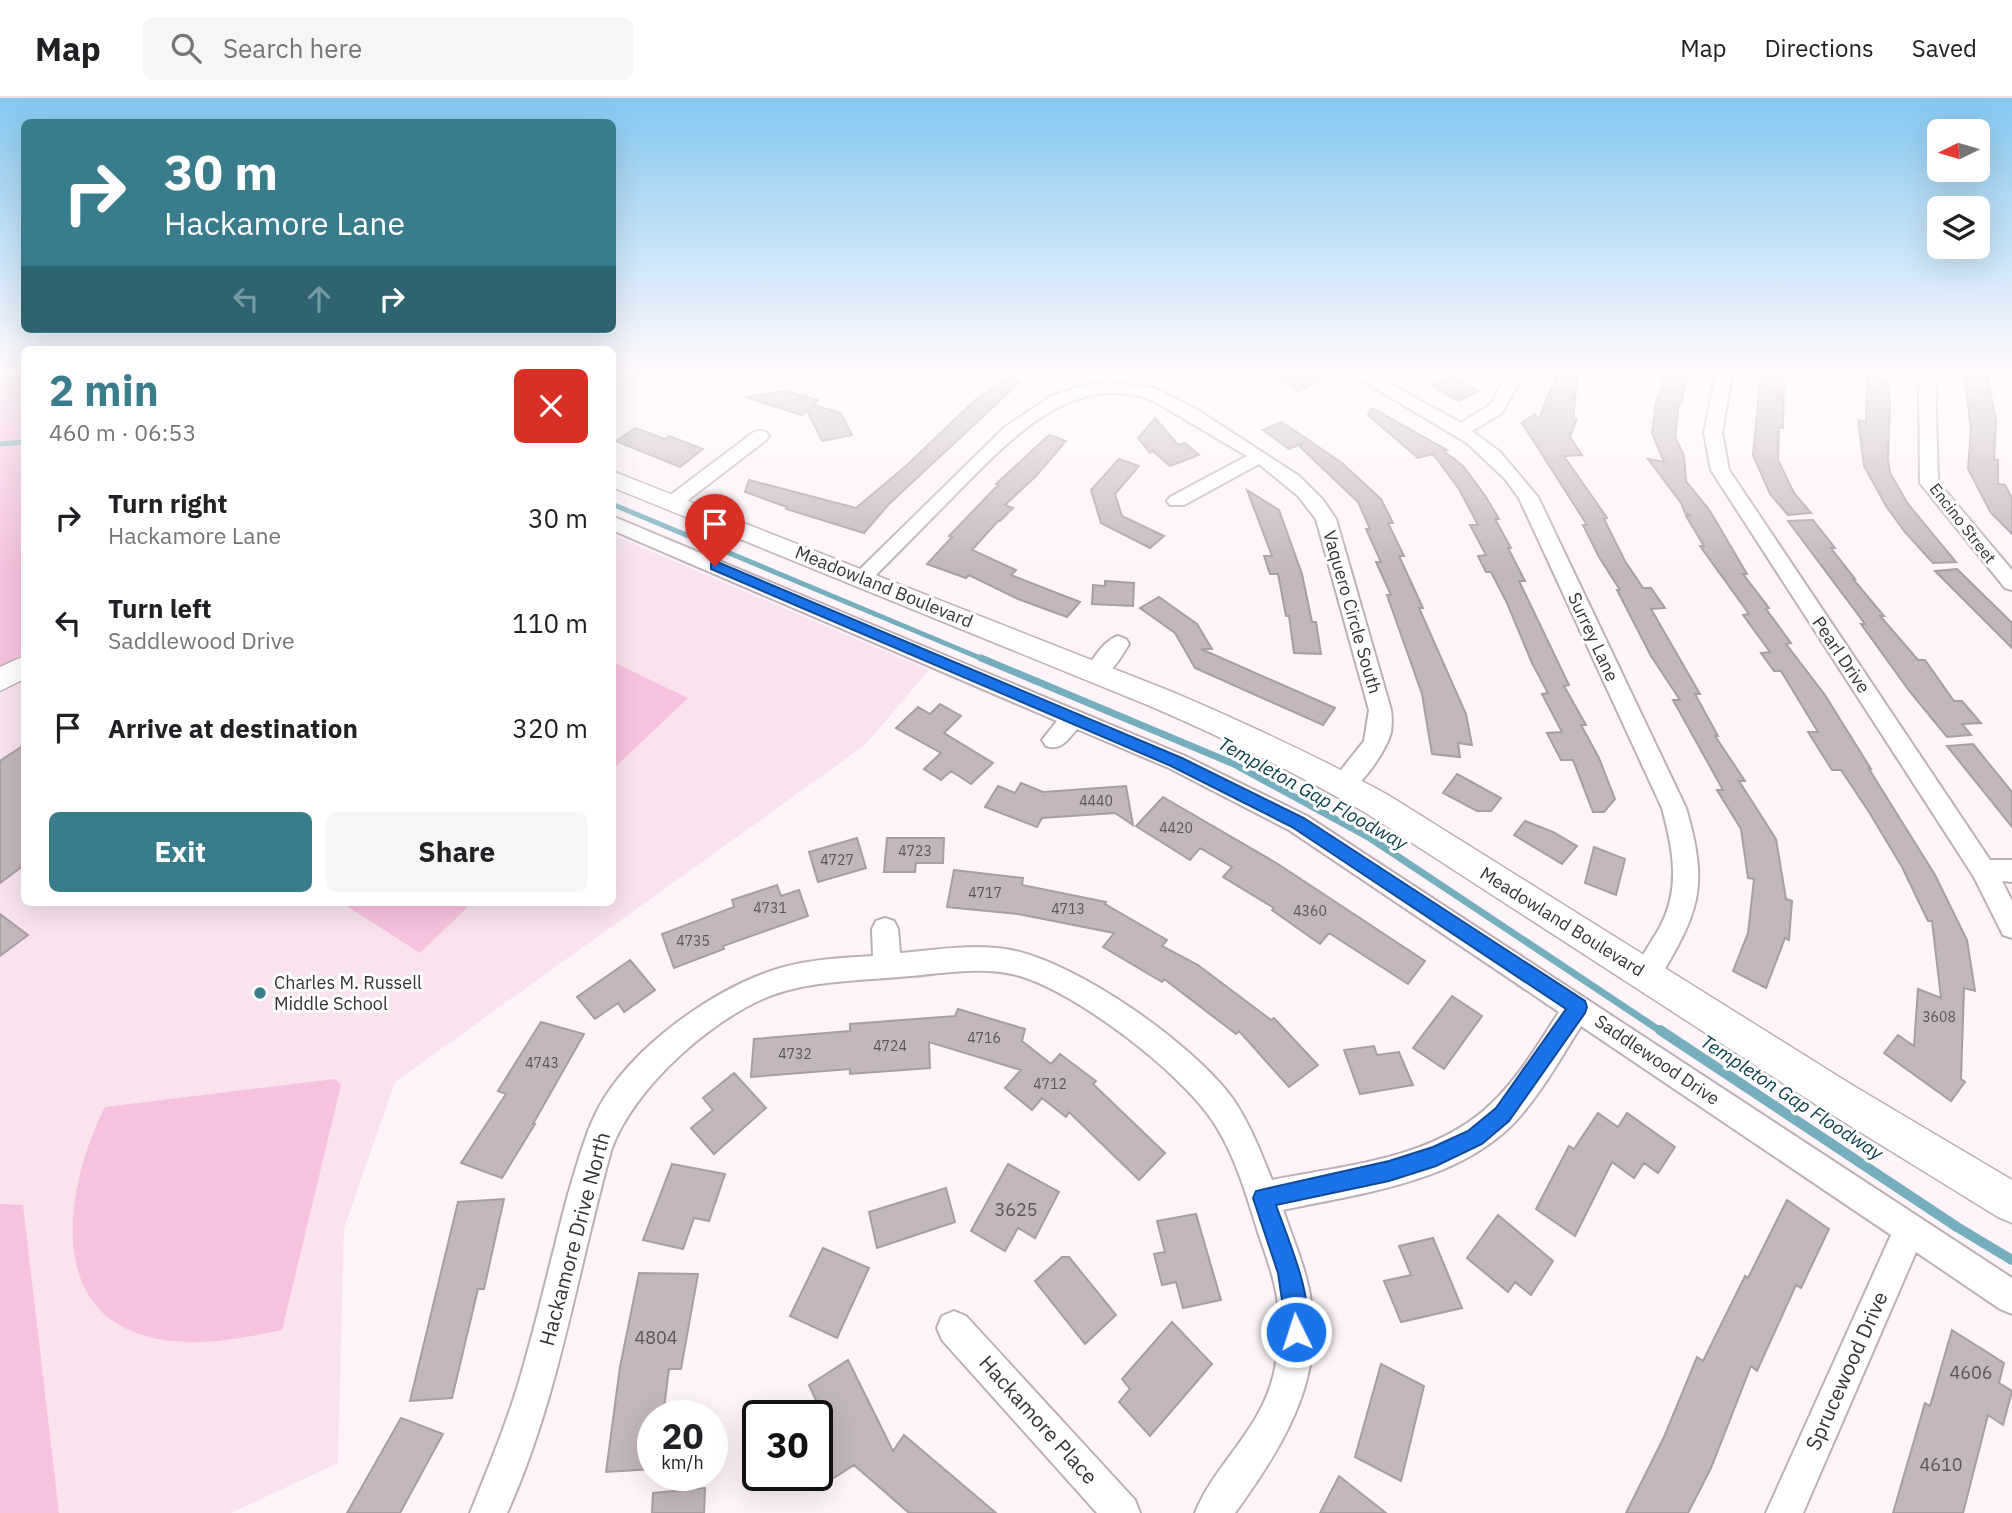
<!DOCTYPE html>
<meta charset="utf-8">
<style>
:root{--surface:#fff;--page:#f6f6f6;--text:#202124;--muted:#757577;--line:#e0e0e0;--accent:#397d8c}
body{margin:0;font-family:"IBM Plex Sans",sans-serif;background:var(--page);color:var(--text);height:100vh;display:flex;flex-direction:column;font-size:26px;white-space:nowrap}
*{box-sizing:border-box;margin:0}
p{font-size:23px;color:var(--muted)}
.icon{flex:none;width:38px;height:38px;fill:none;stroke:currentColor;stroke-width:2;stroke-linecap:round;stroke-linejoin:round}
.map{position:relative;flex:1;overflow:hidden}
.panel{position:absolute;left:21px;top:248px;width:595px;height:560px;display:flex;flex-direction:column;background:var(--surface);border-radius:10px;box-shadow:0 7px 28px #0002}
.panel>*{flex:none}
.top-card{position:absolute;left:21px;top:21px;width:595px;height:214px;border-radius:10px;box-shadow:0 7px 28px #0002;background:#397d8c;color:#fff;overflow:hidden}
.needle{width:46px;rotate:265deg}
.controls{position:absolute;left:1927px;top:21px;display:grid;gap:14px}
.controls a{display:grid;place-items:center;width:63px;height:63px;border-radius:10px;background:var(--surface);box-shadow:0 7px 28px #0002;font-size:35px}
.speed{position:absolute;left:637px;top:1302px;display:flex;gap:14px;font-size:35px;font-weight:700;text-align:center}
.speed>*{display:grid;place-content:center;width:91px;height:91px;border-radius:50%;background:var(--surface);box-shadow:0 7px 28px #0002;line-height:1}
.speed small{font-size:18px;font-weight:400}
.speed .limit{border:4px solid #111;border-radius:10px;background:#fff;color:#111}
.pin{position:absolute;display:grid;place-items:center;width:60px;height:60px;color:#fff;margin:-72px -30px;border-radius:50% 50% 50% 0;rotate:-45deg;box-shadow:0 0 7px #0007}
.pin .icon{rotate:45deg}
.me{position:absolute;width:77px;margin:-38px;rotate:356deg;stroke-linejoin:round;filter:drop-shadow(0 0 5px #0008)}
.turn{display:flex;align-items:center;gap:24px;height:147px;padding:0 28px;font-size:32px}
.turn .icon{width:91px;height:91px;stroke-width:2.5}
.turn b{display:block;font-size:49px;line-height:60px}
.lanes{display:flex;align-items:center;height:66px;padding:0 28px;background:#0003;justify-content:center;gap:35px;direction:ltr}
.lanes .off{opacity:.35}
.round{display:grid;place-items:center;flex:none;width:74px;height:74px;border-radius:10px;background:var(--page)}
.overview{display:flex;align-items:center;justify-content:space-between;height:119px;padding:0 28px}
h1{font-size:42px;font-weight:700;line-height:52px;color:var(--accent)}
.cta{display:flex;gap:14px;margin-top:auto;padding:14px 28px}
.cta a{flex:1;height:80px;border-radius:10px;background:var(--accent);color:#fff;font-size:28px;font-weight:700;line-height:80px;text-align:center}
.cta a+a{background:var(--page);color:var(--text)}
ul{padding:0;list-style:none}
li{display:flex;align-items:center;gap:21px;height:105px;padding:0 28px}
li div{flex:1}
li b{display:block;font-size:26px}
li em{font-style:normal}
header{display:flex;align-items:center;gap:42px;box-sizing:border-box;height:98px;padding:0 35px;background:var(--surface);border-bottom:2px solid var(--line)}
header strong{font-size:33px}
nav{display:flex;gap:38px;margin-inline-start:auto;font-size:24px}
.search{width:490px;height:63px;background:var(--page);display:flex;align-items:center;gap:18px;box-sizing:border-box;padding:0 24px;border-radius:10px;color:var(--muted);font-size:26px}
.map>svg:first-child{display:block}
.built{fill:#f8e3ef}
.green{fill:#f7c2e0}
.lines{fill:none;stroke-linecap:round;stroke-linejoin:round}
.stream-far2{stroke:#75afbe;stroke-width:5}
.stream-far1{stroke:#75afbe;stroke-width:7}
.stream{stroke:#75afbe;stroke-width:10}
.building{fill:#c3b6bd;stroke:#a99da4;stroke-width:2}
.minor-casing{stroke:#bcafb6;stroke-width:4}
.tertiary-casing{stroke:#bcafb6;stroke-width:3}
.minor{fill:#fff;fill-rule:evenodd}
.tertiary{fill:#fff;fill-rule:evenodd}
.route{fill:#1a73e8;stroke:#114b97;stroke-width:2}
.poi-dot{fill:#397d8c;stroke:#fff;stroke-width:2.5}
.labels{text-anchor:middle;stroke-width:6;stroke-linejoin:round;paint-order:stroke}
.number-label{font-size:14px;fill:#5b5458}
.far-street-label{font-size:16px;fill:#383336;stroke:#fff}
.street-label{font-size:18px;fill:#383336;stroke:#fff}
.poi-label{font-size:18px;fill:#383336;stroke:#fff;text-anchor:start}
.near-number-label{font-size:18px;fill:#5b5458}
.water-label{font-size:19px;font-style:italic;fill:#0d424c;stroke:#fff}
.near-street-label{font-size:21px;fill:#383336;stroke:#fff}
</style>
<header>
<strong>Map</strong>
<div class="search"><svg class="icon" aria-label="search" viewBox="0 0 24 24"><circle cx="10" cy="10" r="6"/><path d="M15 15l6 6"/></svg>Search here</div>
<nav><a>Map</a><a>Directions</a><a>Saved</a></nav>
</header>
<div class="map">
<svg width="2012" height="1415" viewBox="0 0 2012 1415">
<rect width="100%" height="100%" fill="#fff4fa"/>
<path class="built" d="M613 437 929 572 865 647 395 984 344 1130 338 1365 231 1415H0V596L24 580V805H612Z"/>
<path class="green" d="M0 275H24V555L0 570Z
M613 564 688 600 613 671Z
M342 805H472L420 855Z
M335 981 341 987 282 1232C234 1242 175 1253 129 1232 44 1194 72 1073 105 1009Z
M0 1106 23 1107 59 1415H0Z"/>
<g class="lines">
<path class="stream-far2" d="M0 346 24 344
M612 406 985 562"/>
<path class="stream-far1" d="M981 560 1234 666 1370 740 1662 934"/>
<path class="stream" d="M1660 932 1957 1129 2012 1162"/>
</g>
<path class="building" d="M1267 275H1336L1298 293Z
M1556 275H1578L1573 320 1577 321 1570 339 1582 357 1564 358 1607 420 1604 421 1625 463 1643 490H1651L1665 510 1651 511 1700 596H1695L1718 638H1715L1745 683H1739L1776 741 1786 801 1792 803 1789 842 1785 840 1766 890 1733 873 1748 835 1754 781 1748 780 1741 731 1717 692H1723L1673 602H1680L1651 558 1617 492H1620L1599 459 1583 427H1587L1522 325 1535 316 1539 322 1551 289 1554 290Z
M1666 275H1687L1681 306 1679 305 1675 339 1684 358 1686 383 1710 413 1747 476H1743L1769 510 1766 511 1791 545 1786 546 1825 597 1871 671H1869L1935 777 1967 842 1975 893 1964 890 1961 981 1965 984 1951 1003 1884 955 1898 937 1914 948 1918 891 1941 900 1932 823H1928L1902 769 1869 714 1841 672H1832L1808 634H1818L1781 573H1774L1761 555 1770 554 1743 517 1749 516 1700 448H1704L1686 418H1691L1685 415 1681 405 1648 361 1664 364 1652 335 1656 305Z
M1761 275H1784L1783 330 1779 329 1778 362 1794 395 1811 415 1788 417 1770 396 1753 357Z
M1867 275H1886L1890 305 1888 361 1890 375 1908 406 1956 464 1933 465 1905 434 1886 408 1864 368 1858 322 1866 324Z
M1964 275H1987L1996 323 1994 361 1998 362V386L2005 387 2012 400V436L1991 415 1968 371 1971 331Z
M1013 277 1019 285 889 406 864 435 786 411 787 409 745 394 749 382 856 410 906 368 976 301Z
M1450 278 1478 293 1459 303 1431 288Z
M785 293 818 302 814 307 841 315 852 337 822 343 807 312 802 317 745 299Z
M1372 310 1447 352 1444 353 1463 368 1486 399 1499 421H1495L1511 450H1508L1525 483H1519L1569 587 1564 588 1586 627H1581L1599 660 1615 701 1604 714H1593L1573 662H1561L1547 635 1562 634 1542 596 1548 595 1532 565 1507 505 1491 474H1486L1478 458 1486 457 1470 427H1478L1459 391 1433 356 1418 360 1368 317Z
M1155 320 1178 347 1185 345 1199 357 1170 368 1153 353 1150 355 1138 340Z
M1282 324 1342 365 1381 401 1393 425H1388L1404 458H1399L1423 510H1419L1466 616 1472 647 1458 645 1460 659 1432 656 1422 596 1387 497H1391L1376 464H1381L1366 431H1370L1358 404 1300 349 1303 345 1289 351 1263 332Z
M635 330 665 341 669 338 703 351 680 369 616 343Z
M1049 337 1066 343 1036 378 1005 407 1013 410 1000 423H998L972 452 1016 472 1011 477 1080 504 1067 519 1018 501 969 477 966 480 927 466 952 439 949 438 998 387 996 386Z
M1119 361 1139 368 1115 396 1122 418 1164 438 1150 450 1101 425 1091 392Z
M1247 392 1279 412 1302 476 1312 524H1316L1321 556 1294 555 1289 518H1286L1278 476H1270L1264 458H1272Z
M1813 422 1835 450H1831L1855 481H1853L1884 518H1880L1918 562H1925L1954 603H1962L1981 625 1962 626 1971 637 1947 639 1910 594 1861 526H1865L1788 423Z
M1957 471 2012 525V550L1935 473Z
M1105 483 1134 485 1133 508 1092 506 1093 487 1105 488Z
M1159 499 1197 526 1212 551H1201L1335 610 1323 627 1195 570 1175 535 1140 510Z
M940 606 961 618 944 635 993 665 971 686 951 673 941 682 924 671 941 655 896 630 918 609 930 616Z
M1973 646 2012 694V729L1947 648Z
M24 647V767L0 785V663Z
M1457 676 1501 700 1491 713H1477L1443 695Z
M1021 685 1043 694 1126 688 1133 727 1115 715 1042 720 1037 729 985 709 998 688 1015 695Z
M1163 699 1278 766 1425 863 1408 886 1329 835 1320 846 1272 812 1274 810 1223 779 1232 769 1200 750 1190 762 1136 728Z
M1525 723 1553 734 1577 748 1562 766 1514 737Z
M857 740 866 770 818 784 809 754Z
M887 740H944L943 765H916L915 774H884Z
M1594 749 1625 761 1616 797 1585 785Z
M954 772 1023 780 1022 787 1106 804 1105 806 1167 842 1162 848 1198 867 1271 922 1274 920 1318 967 1289 989 1239 933 1236 936 1164 881 1162 884 1103 849 1114 835 1018 816 947 809Z
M777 787 781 798 799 792 808 818 723 848 724 851 674 870 662 836 734 809 732 802Z
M0 816 28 837 0 858Z
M630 862 655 892 624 914 618 905 595 921 577 899Z
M1452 898 1482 918 1444 971 1413 950Z
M958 911 1025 931 1022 943 1051 966 1060 956 1096 983 1093 986 1165 1055 1139 1082 1069 1014 1066 1019 1042 1000 1032 1012 1005 990 1021 972 929 944 930 970 850 976V971L751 979 754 941 850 933V926L955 918Z
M541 924 584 936 533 1026H535L502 1080 461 1065 506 996 498 993Z
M1374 948 1377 957 1399 954 1413 987 1360 996 1344 952Z
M734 975 766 1010 714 1056 691 1030 713 1012 703 1000Z
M1598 1015 1618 1029 1627 1015 1675 1049 1658 1075 1644 1065 1634 1080 1612 1064 1575 1138 1536 1111 1569 1048 1574 1051Z
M672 1066 725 1076 709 1123 694 1120 683 1151 643 1142Z
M1008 1066 1059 1094 1035 1140 1018 1130 1005 1153 971 1133Z
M946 1090 955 1124 877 1150 869 1114Z
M504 1101 484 1191H478L452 1300 410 1303 458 1104Z
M1787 1102 1829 1131 1801 1190 1796 1187 1757 1273 1751 1268 1711 1370 1688 1415H1626L1664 1339 1697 1259 1703 1263 1745 1178 1748 1180Z
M1196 1116 1221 1202 1183 1210 1176 1184 1162 1187 1154 1156 1165 1154 1157 1123Z
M1498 1117 1553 1163 1531 1197 1515 1184 1508 1194 1467 1160Z
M1433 1140 1462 1210 1401 1224 1384 1183 1411 1177 1399 1148Z
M823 1150 869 1170 837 1240 790 1218Z
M1062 1159H1069L1116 1217 1085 1246 1035 1183Z
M639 1175 698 1176 681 1271H669L663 1318H653V1371L606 1374 620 1269Z
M1172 1224 1212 1266 1150 1338 1119 1304 1130 1291 1122 1281Z
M1952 1232 2004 1265 1999 1285 2012 1293 2003 1327 1988 1317 1963 1415H1893L1925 1305 1930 1308Z
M848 1262 893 1353 904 1337 996 1415H909L854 1367 829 1383 817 1357V1333L827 1326 809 1287Z
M1381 1266 1424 1288 1401 1383 1355 1359Z
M401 1320 443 1336 400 1415H347Z
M1339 1378 1358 1393 1386 1415H1320Z
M705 1390 704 1415H652L653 1395Z"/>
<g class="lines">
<g class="minor-casing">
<path id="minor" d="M1350 275H1370L1461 325 1490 307 1508 275H1524L1502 315 1472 333 1500 354 1538 399 1686 710C1710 792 1698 815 1656 886L1646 889 1636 886 1632 877C1640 860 1651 845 1660 829 1681 790 1673 751 1662 710L1519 400 1505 381 1467 345Z
M1716 275H1732L1722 335 1729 372 1990 762H2012V784L2002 783 2012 803V840L2003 837 1974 779 1711 372 1704 335Z
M1919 275H1935L1938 384 2012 472V492L2005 490 1920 385Z
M1107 284 1154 290 1196 311 1299 378 1323 402 1336 421 1391 612C1392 619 1392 627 1391 634 1387 651 1364 685 1349 693 1344 696 1339 694 1333 693L1330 686 1364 643 1369 612 1316 421 1298 398 1259 366 1184 407H1170L1167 403 1170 399 1247 358 1152 302C1070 271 1005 347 953 399 925 427 897 456 869 484H855L852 479 1005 329 1050 299 1075 290Z
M760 333 766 334 769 338 766 342 679 409H665L662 405 665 401 754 334Z
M612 418 1185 658 1307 718 2012 1180V1216L2000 1211 1916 1154 1803 1415H1766L1891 1137 1581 928C1560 961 1541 996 1514 1025 1455 1085 1361 1095 1283 1112 1293 1142 1307 1172 1311 1204 1324 1284 1280 1353 1235 1415H1195C1215 1365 1261 1333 1274 1275 1279 1253 1281 1229 1278 1206 1275 1181 1266 1158 1258 1134 1246 1096 1235 1056 1212 1022 1179 973 1077 895 1020 878 985 868 946 875 911 878 869 882 825 882 785 893 721 910 631 991 611 1053 577 1174 559 1300 507 1415H470C490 1365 510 1318 524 1266 540 1210 553 1153 568 1096 577 1068 584 1038 598 1011 630 950 717 887 784 869 812 861 843 860 873 858L872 831 876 823 885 820 894 823 898 831 900 855C936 852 974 845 1011 852 1078 865 1193 946 1233 1001 1250 1026 1261 1055 1272 1082 1347 1067 1435 1061 1492 1005 1519 979 1539 945 1559 914L1289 732 1169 670 1077 631C1067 642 1062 653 1046 648L1042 642 1057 623 612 432Z
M1118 538 1126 541 1129 546C1120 561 1107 585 1088 580L1085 574C1092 562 1104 542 1118 538Z
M954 1213 966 1218 1135 1402 1140 1415H1097L942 1242 937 1230 942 1218Z"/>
</g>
<g class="tertiary-casing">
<path id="tertiary" d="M612 373 1170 593C1245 625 1317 658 1388 697L1852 987 2012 1082V1125L1998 1119 1826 1013 1366 715C1296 675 1224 640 1150 608L612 389Z
M24 558V581L0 593V569Z"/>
</g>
<use href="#minor" class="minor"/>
<use href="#tertiary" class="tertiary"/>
</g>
<linearGradient id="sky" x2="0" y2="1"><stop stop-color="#84c7ef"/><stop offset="0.58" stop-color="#fffafd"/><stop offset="1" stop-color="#fffafd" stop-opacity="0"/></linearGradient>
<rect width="2012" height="473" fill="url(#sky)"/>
<path class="route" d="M715 463 1182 660 1304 720 1585 903 1587 909 1585 915 1509 1023 1482 1046 1436 1068 1389 1083 1276 1107C1288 1142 1318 1207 1304 1242L1296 1245 1288 1242 1278 1175 1253 1100 1256 1093 1389 1063 1433 1049 1468 1033 1496 1010 1566 911 1292 729 1171 668 711 471V465Z"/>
<circle class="poi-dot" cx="260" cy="895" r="7"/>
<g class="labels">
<g class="number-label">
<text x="1096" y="708">4440</text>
<text x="1176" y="735">4420</text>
<text x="915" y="758">4723</text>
<text x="837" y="767">4727</text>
<text x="985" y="800">4717</text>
<text x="770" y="815">4731</text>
<text x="1068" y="816">4713</text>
<text x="1310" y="818">4360</text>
<text x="693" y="848">4735</text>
<text x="1939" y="924">3608</text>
<text x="984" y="945">4716</text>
<text x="890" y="953">4724</text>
<text x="795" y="961">4732</text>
<text x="542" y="970">4743</text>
<text x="1050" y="991">4712</text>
</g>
<g class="far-street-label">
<text transform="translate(1963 425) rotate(52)" y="6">Encino Street</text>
</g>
<g class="street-label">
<text transform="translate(884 489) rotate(22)" y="6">Meadowland Boulevard</text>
<text transform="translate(1352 514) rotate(74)" y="6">Vaquero Circle South</text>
<text transform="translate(1593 539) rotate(65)" y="6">Surrey Lane</text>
<text transform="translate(1841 557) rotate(56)" y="6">Pearl Drive</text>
<text transform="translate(1562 824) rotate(32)" y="6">Meadowland Boulevard</text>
<text transform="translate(1657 962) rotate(34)" y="6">Saddlewood Drive</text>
</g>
<g class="poi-label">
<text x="274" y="891">Charles M. Russell<tspan x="274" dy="21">Middle School</tspan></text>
</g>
<g class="near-number-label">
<text x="1016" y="1118">3625</text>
<text x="656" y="1246">4804</text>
<text x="1971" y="1281">4606</text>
<text x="1941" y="1373">4610</text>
</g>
<g class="water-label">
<text transform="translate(1313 695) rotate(29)" y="7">Templeton Gap Floodway</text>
<text transform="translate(1792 999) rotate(33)" y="7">Templeton Gap Floodway</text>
</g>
<g class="near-street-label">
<text transform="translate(575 1141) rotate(-75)" y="7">Hackamore Drive North</text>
<text transform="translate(1847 1273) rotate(-66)" y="7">Sprucewood Drive</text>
<text transform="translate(1038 1322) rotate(48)" y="7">Hackamore Place</text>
</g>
</g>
</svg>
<div class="controls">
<a><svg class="needle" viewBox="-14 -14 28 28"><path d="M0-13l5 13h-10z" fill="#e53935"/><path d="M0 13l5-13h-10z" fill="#757577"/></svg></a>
<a><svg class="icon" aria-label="layers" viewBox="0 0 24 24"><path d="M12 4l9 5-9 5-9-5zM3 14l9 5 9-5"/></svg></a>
</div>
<div class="speed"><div>20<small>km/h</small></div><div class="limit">30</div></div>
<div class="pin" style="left:715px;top:468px;background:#d93025"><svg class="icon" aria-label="arrive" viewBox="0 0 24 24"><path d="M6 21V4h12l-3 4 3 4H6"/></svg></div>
<svg class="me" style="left:1296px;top:1234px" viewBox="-20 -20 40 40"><circle r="17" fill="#1a73e8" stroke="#fff" stroke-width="3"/><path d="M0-11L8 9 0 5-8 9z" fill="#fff"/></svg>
<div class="top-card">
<div class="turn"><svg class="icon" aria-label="right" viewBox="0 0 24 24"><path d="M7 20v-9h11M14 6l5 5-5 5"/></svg><div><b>30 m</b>Hackamore Lane</div></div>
<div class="lanes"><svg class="icon off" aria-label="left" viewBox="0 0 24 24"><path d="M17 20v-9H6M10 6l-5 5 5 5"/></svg><svg class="icon off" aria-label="ahead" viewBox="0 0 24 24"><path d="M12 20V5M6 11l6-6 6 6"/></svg><svg class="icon" aria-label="right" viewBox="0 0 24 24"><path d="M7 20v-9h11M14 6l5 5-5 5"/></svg></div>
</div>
<section class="panel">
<div class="overview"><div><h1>2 min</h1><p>460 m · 06:53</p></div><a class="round" style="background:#d93025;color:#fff"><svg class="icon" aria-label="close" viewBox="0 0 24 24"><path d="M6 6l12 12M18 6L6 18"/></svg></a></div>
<ul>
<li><svg class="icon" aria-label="right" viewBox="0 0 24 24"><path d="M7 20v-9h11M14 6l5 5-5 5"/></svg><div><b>Turn right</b><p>Hackamore Lane</p></div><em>30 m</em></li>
<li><svg class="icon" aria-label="left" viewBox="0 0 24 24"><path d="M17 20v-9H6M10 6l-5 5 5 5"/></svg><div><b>Turn left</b><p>Saddlewood Drive</p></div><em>110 m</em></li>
<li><svg class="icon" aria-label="arrive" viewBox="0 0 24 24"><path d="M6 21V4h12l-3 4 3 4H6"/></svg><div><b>Arrive at destination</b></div><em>320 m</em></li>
</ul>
<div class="cta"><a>Exit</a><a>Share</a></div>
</section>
</div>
